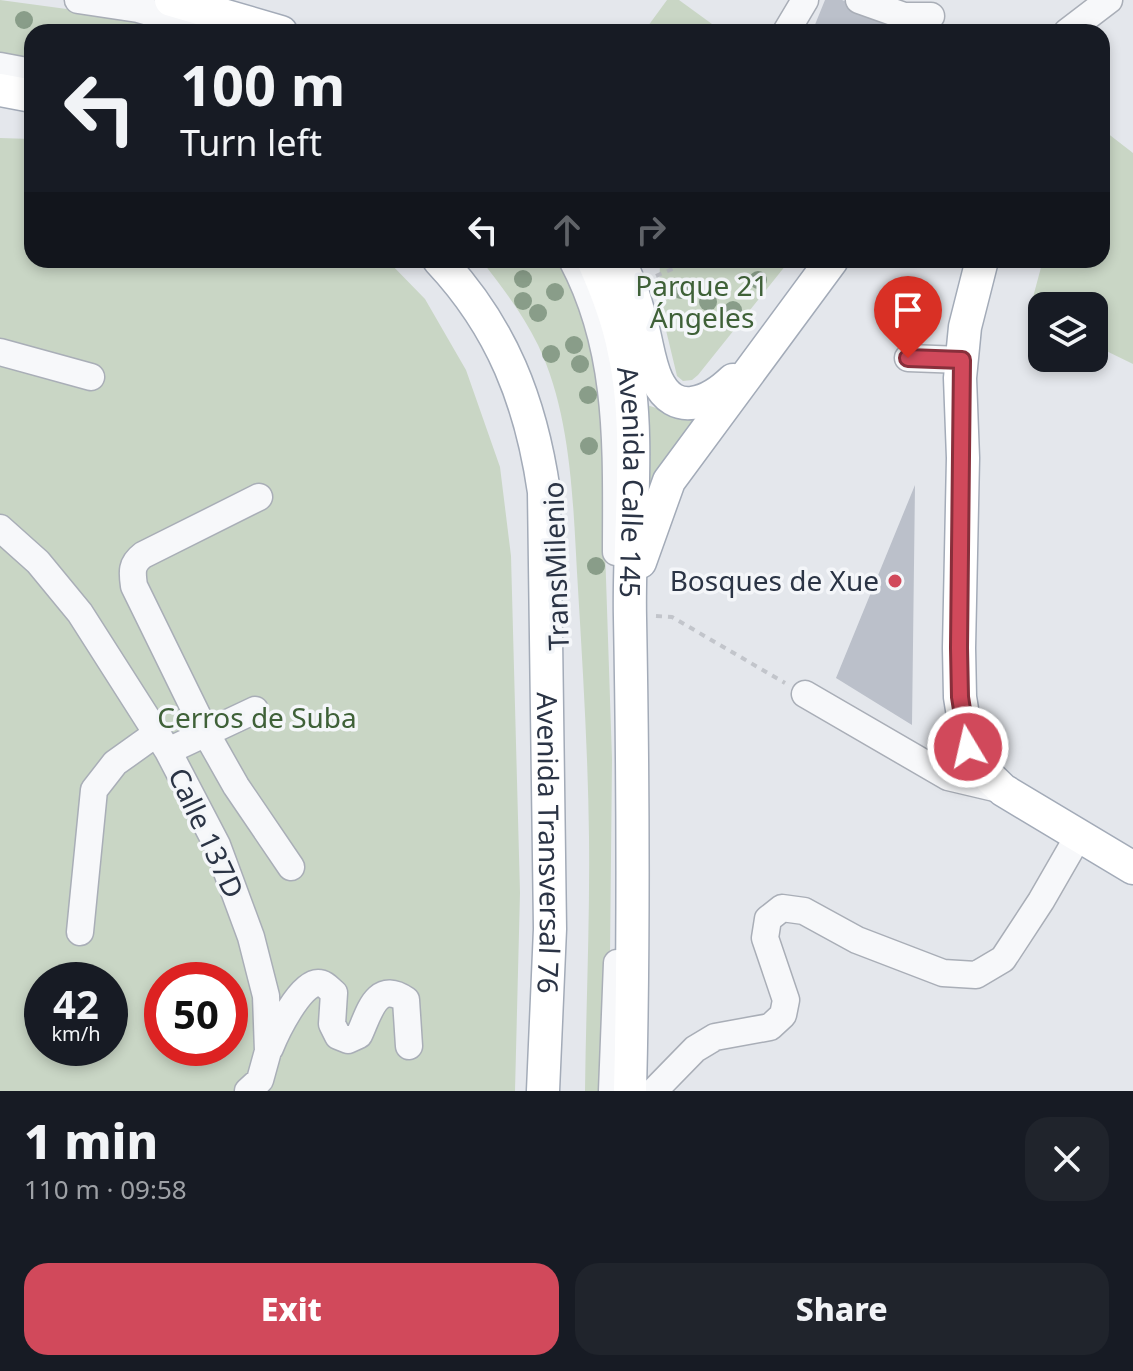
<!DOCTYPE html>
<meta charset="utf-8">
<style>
:root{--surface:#171b24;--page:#20242c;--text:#f1f3f6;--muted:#9ea1a6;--accent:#d1495b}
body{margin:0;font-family:"Noto Sans",sans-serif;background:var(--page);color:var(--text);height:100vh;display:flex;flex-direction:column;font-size:30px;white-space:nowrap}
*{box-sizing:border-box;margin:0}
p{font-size:26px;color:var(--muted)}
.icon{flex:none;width:44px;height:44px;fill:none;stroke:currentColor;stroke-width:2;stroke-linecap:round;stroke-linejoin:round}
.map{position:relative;height:1091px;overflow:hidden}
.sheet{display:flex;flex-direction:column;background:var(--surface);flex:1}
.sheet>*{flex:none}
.banner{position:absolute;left:24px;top:24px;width:1086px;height:244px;border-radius:24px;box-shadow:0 4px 12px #0003;background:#171b24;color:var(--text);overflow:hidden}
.controls{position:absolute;left:1028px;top:292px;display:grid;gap:16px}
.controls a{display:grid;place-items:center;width:80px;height:80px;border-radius:16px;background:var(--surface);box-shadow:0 4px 12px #0003;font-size:40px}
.speed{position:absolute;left:24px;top:962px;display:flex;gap:16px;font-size:40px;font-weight:700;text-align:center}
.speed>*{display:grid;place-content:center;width:104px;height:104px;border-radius:50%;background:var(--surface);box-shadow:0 4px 12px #0003;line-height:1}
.speed small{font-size:20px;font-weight:400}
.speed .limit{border:12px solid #d22;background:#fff;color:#111}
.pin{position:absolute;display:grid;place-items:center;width:68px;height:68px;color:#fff;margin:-82px -34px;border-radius:50% 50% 50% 0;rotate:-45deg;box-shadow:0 0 8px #0007}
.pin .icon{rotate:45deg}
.me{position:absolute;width:88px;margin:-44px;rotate:351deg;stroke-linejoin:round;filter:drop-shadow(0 0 6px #0008)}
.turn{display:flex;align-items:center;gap:28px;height:168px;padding:0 24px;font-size:36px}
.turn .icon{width:104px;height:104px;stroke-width:2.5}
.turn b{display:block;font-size:56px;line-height:68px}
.lanes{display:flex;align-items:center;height:76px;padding:0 24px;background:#0003;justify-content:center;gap:40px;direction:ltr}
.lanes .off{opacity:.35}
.round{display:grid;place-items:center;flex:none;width:84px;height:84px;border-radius:24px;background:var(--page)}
.headline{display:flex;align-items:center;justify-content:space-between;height:136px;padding:0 24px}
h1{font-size:48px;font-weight:800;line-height:60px}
.button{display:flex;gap:16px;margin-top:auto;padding:16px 24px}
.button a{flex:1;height:92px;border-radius:24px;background:var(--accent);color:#fff;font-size:32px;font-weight:800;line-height:92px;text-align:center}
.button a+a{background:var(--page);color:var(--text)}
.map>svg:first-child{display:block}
.green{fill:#c9d6c5;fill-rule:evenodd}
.building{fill:#bbc0ca}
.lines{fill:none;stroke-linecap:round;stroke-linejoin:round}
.minor-casing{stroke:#a9aeb7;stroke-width:29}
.major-casing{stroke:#a3abb8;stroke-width:35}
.path{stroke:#c2c5cb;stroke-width:4;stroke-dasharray:6 6;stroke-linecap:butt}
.minor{stroke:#f7f8fa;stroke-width:26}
.major{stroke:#fff;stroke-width:32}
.tree{fill:#899d89}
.route-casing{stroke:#882f3b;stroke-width:20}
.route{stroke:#d1495b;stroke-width:14}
.poi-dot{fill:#d1495b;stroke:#f4f6f9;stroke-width:3}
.labels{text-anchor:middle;stroke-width:7;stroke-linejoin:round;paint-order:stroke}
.park-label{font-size:28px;fill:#3f6138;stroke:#f4f6f9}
.street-label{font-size:28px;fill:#2b3445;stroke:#f4f6f9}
.poi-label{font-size:28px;fill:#2b3445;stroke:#f4f6f9;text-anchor:end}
</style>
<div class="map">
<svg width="1133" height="1091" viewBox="0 0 1133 1091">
<rect width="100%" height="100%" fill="#e4e7ec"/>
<path class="green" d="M0 0 148 20 192 32H32V60L0 54Z
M667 0H679L723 32H657L648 26Z
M1102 129 1133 153V364L1094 345V306H1042V319L1029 312 1043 260H1102Z
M0 138 32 139V260H387L425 299 466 370 500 467 511 556 520 893 515 1091H0ZM42 980H110V1048H42ZM162 980H230V1048H162Z
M481 260H560L587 330 597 373 602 458 612 759 610 956 604 1091H585C586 1006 590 921 589 837 588 754 583 672 578 589 573 510 573 418 538 345 523 314 502 287 481 260Z
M660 260H790L698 375 692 380 683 381 677 376 659 301Z
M647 405 668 412 699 416 647 501Z"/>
<path class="building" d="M825 0H842L891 21 886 32H812Z
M915 485 912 725 836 678Z"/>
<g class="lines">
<g class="minor-casing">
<path id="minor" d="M78 0 138 9 221 32
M859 0 904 16H931
M786 32 805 0
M1067 32 1109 0
M0 66 32 72
M572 260C621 352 616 451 616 552
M0 352 91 377
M908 358 962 360
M259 497 143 555C131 564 132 572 134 586L206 733 236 786 291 867
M0 528 38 562 80 613 168 751 217 845 251 937 266 996 268 1051 260 1080 248 1091
M805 694 948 777 1003 790
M168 751 255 710
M80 932 94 790 115 763 157 733
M270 1048C276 1033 300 983 318 983 325 983 329 989 334 993L332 1024 338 1036 348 1040 359 1035C369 1014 376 979 406 1000L409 1046
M612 1091 617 963
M654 1091 695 1049 715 1037 770 1027 783 1015 786 1000 765 938 768 919 782 908 804 911 857 940 943 973 976 975 1003 959 1041 901 1079 835"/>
</g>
<g class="major-casing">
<g id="major">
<path d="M171 0 281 32"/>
<path d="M0 90 32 96"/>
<path id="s1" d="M439 260C502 327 531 402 544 492L550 929 543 1091"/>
<path id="s2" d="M593 260C606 289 618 320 624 352 642 434 628 533 630 618 633 777 634 932 630 1091"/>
<path d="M618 260C630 280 636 303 642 325 647 342 649 363 657 380 675 418 709 403 733 380"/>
<path d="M982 260 965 327 960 378 963 458 959 648 960 697 968 747 976 764 1003 790 1133 868"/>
<path d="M640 562 669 481 832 260"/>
</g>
</g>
<path class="path" d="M656 276 693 260
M656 616 672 617 785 683"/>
<use href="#minor" class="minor"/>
<use href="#major" class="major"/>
</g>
<g class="tree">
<circle cx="24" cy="20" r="9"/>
<circle cx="523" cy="279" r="9"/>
<circle cx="758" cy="280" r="9"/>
<circle cx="681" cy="290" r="9"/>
<circle cx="555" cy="292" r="9"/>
<circle cx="523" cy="301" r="9"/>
<circle cx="708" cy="302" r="9"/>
<circle cx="733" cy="310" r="9"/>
<circle cx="538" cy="313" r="9"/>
<circle cx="574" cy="345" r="9"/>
<circle cx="551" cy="354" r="9"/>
<circle cx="580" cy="364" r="9"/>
<circle cx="588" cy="395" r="9"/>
<circle cx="589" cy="446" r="9"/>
<circle cx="596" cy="566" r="9"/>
</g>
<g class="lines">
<g class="route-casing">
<path id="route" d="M908 358 962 360 959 648 960 697 968 747"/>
</g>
<use href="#route" class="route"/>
</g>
<circle class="poi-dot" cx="895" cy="581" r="8"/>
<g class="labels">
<g class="park-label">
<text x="702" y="296">Parque 21<tspan x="702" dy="32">Ángeles</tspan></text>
<text x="257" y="728">Cerros de Suba</text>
</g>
<g class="street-label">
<text dy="10" stroke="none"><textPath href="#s2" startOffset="228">Avenida Calle 145</textPath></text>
<text transform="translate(556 566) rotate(-92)" y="10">TransMilenio</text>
<text transform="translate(206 833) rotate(65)" y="10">Calle 137D</text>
<text dy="10" stroke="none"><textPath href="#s1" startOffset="610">Avenida Transversal 76</textPath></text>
</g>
<g class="poi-label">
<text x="879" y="591">Bosques de Xue</text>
</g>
</g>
</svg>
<div class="controls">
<a><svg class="icon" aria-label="layers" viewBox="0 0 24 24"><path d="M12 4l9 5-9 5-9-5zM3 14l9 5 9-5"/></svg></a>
</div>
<div class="speed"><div>42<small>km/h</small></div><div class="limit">50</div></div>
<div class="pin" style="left:908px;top:358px;background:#d93025"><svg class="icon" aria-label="arrive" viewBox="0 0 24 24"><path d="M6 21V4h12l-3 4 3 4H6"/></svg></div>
<svg class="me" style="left:968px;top:747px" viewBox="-20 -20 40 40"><circle r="17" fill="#d1495b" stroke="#fff" stroke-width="3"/><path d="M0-11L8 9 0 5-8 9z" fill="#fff"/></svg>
<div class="banner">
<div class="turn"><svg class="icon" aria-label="left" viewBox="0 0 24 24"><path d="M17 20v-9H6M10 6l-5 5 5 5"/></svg><div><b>100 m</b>Turn left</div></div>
<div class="lanes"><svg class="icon" aria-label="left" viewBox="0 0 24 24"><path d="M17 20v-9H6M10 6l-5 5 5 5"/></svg><svg class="icon off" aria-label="ahead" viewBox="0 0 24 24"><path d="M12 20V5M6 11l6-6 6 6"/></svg><svg class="icon off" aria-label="right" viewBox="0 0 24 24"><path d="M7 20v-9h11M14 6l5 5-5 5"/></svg></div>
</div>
</div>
<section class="sheet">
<div class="headline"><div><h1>1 min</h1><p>110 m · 09:58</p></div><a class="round"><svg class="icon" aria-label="close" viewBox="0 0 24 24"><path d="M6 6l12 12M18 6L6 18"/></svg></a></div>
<div class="button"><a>Exit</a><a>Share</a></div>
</section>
